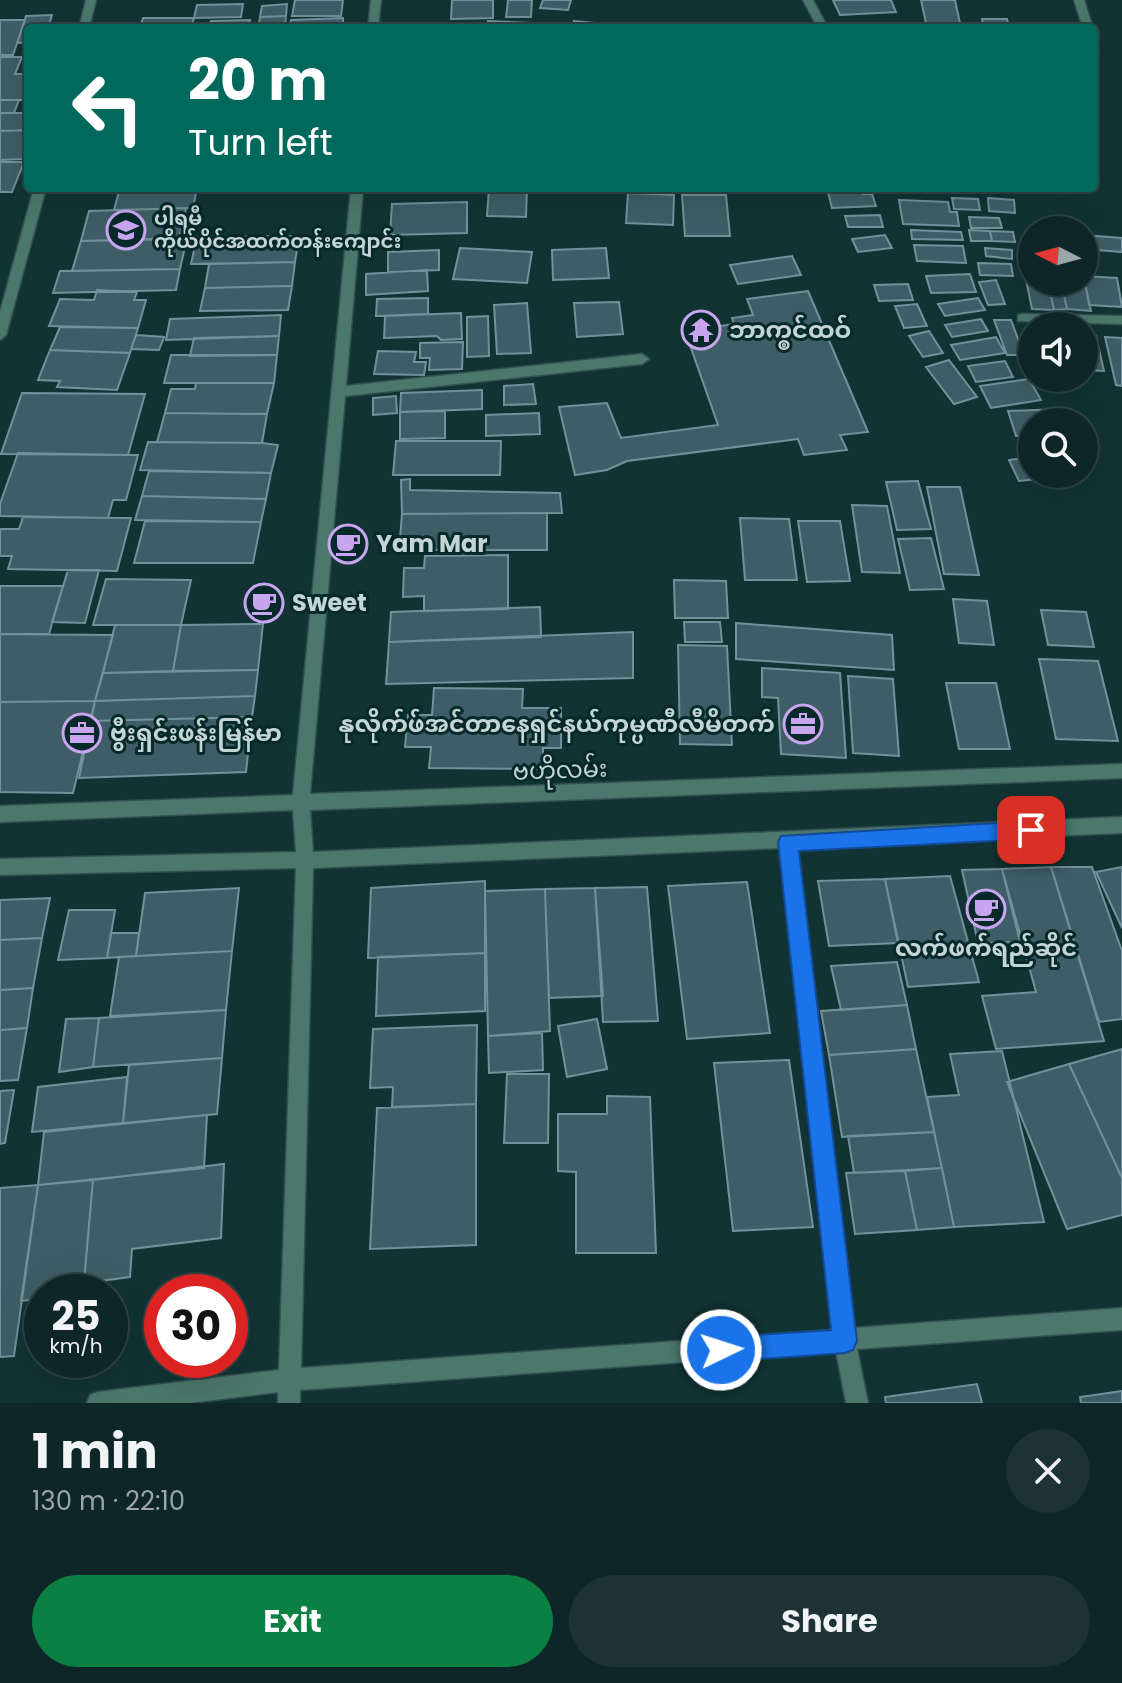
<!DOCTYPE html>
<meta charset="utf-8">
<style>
:root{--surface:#0e2627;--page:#1c3233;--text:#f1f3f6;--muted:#9ba5a7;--line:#2e4344;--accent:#0b8043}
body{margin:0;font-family:Poppins,"Noto Sans Myanmar",sans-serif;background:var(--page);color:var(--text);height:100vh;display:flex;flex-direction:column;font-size:30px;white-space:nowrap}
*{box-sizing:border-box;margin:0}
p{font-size:26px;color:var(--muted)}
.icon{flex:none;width:44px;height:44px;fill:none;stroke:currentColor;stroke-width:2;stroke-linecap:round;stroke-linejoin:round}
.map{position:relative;height:1403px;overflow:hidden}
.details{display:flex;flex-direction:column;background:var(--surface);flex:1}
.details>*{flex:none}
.hud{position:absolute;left:24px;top:24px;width:1074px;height:168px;border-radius:8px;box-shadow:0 8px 32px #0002,0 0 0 2px var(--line);background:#00695c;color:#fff;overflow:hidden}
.needle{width:52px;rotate:276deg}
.fabs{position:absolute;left:1018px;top:216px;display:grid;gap:16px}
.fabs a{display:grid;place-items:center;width:80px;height:80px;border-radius:50%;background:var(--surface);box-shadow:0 8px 32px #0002,0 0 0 2px var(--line);font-size:40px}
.speed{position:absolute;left:24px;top:1274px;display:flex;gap:16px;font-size:40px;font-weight:700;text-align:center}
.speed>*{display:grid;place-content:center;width:104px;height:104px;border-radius:50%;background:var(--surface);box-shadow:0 8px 32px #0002,0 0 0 2px var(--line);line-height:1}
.speed small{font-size:20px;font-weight:400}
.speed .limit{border:12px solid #d22;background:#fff;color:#111}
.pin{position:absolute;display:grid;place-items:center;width:68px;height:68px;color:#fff;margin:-34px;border-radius:16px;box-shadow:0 4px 12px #0006}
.me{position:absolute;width:88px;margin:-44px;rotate:86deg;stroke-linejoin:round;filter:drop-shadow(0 0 6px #0008)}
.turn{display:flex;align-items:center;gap:28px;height:168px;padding:0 32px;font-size:36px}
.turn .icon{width:104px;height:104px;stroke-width:2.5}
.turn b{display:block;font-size:56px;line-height:68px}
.round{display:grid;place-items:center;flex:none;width:84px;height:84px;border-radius:42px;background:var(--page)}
.head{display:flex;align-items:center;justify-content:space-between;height:136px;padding:0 32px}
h1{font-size:48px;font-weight:700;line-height:60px}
.action{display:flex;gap:16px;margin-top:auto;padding:16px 32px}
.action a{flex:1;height:92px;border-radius:48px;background:var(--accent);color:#fff;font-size:32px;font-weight:700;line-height:92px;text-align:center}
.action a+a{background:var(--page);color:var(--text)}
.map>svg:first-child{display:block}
.building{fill:#3f5d66;stroke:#72919b;stroke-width:2}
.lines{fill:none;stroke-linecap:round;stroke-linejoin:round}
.service-casing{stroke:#325051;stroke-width:3}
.minor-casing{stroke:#325051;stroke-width:3}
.service{fill:#4b776c;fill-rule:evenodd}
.minor{fill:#4b776c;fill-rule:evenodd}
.route{fill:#1a73e8;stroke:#114b97;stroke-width:2}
.labels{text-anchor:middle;stroke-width:6;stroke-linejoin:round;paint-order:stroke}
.far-poi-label{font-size:20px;font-weight:bold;fill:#c4d5d5;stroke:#07292a;text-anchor:start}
.poi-label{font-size:24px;font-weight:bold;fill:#c4d5d5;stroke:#07292a;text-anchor:start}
.street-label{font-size:24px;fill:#c4d5d5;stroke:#07292a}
</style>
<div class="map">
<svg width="1122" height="1403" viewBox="0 0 1122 1403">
<rect width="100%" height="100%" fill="#123334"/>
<path class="building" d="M295 0H343L341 16H292Z
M452 0H493V18L451 19Z
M508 0H532L531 17H506Z
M543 0H571L568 10 540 8Z
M833 0H891L896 12 840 15Z
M921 0H955L961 28H927Z
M243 4 241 17 194 18 197 5Z
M287 4 286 16 260 17 262 6Z
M52 15 48 28H28V42L17 43 26 16Z
M286 16 285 28H258L260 17Z
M143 18H194L191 28H140Z
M343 18V28H290L291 20Z
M982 19H1007L1009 28H984Z
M0 20H25L13 55H0Z
M250 20 248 28H209L211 21Z
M488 21 533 23 532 28H487Z
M574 21 604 24 603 28H572Z
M0 57H22L15 74H28V100H0Z
M0 100H19L14 113H0Z
M0 113H28V130L0 131Z
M28 130 23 159 0 160V131Z
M0 162H24L12 192H0Z
M120 188H197L193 208 114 210Z
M489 188H527L526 217 487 216Z
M827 188H861L863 194H872L876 206 832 208Z
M886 188H953L954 193 887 191Z
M628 193 674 195 673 225 626 223Z
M682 195H726L730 236H685Z
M952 198 978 199 980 210 954 209Z
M988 198 1014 200 1015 213 989 211Z
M899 200 948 202 950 212H957L959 226 903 224Z
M467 202V233L390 235 392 204Z
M186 208 179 239 81 241 89 211Z
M880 215 883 227H848L845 216Z
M969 217 999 218 1002 228H971Z
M911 230 961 232 963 240 912 239Z
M969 230 990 231 992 241H971Z
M990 231 1013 232 1015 242 992 241Z
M885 235 892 248 858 252 852 239Z
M1084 235 1122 238V252L1084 249Z
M299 236 295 262 191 264 197 237Z
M187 238 180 269 72 271 81 241Z
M914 245 963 246 966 263 917 261Z
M460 248 532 252 527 283 453 279Z
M606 248 609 278 553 280 552 250Z
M985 248 1012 250V259L986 256Z
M439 250V270L388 272V252Z
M792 256 801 275 738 284 730 265Z
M295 262 292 286 205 288 209 264Z
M978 263 1011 264 1013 276 980 275Z
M180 269 176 290 53 293 60 271Z
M427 270 428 291 366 295V274Z
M970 274 976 292 931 293 926 276Z
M1025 275H1032V282H1048L1054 310 1032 309Z
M1084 276 1117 278 1122 307 1089 305Z
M1084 279 1091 311 1067 309 1061 282H1084Z
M996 280 1005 304 988 305 979 282Z
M1048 282H1061L1067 309 1054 310Z
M908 284 913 300 879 301 874 285Z
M292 286 288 310 200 311 205 288Z
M97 290 137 292 134 300H146L138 328 49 326 60 299 94 300Z
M808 291 868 432 840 435 847 450 804 455 798 439 627 461 607 470 575 475 559 407 607 403 621 438 718 425 685 331 734 324 732 318 753 315 747 299Z
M428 298V314L376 316 377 299Z
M978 298 985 310 945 316 938 304Z
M619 302 623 334 577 337 574 303Z
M527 303 531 353 497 354 494 305Z
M917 304 927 326 904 328 895 306Z
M461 313 462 339 441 340 437 336 384 338 385 316Z
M281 315 279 336 166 340 170 319Z
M488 316 489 356 467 357V317Z
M981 319 988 331 952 337 945 325Z
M994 320H1011L1024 355H1007Z
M60 327 138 328 130 353 50 350Z
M929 331 943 353 923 357 909 336Z
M136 335 164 337 159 350 131 349Z
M279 336 277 355 190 356 194 338Z
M1084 336H1096L1104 371 1084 370Z
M996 337 1005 353 960 360 951 345Z
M1105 337 1122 338V386L1116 385Z
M463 342 462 369 429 370 430 358H420V343Z
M50 350 130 353 117 390 57 387 60 381 38 380Z
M378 351 416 352 414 362H426L424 375 374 374Z
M171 355H277L274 383H164Z
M949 360 977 397 954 404 926 367Z
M1005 361 1013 377 976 382 968 366Z
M1029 379 1041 400 991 408 980 386Z
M196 383H274L267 414 165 413 171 389H195Z
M533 384 536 404 504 405V386Z
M482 390V409L400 412 401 393Z
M22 393 145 394 128 455 1 454Z
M396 396 397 413 373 415V398Z
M1061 409 1066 422H1032V435L1016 436 1008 411Z
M445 411V438L400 439V412Z
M165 413 267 414 262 443 157 442Z
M539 413 540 434 486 436V415Z
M396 441H501L500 475H393Z
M148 442 262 443 278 445 271 473 140 470Z
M18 453 128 455H138L126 500H113L108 518 0 516V504Z
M1032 457V474L1070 476 1019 481 1009 460Z
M149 471 271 473 266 499 142 496Z
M410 479V490L560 493 562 513 402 514 401 480Z
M918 481 931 529 897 530 886 482Z
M927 487H960L979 575 944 574Z
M142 496 266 499 261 522 135 520Z
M852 505 887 506 900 573 862 572Z
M547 513V550H399L402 514Z
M23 517 131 518 117 571 8 569 12 556H0V529H19Z
M740 518 789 519 797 580H745Z
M145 521 261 522 253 563H134Z
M798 521H840L850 581 807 582Z
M931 538 944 589 910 590 898 539Z
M508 555V609L424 611V596L403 597 404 568H424L425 556Z
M68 570H99L85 623 52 622Z
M106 579 191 580 181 625H93Z
M674 580 726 581 728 618H675Z
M0 586H63L49 634H0Z
M953 599 987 601 994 645 959 643Z
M540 607 541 637 389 642 391 612Z
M1041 610 1086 612 1094 647 1048 645Z
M684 622H720L722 642H685Z
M736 623 892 635 894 670 736 659Z
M263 624 258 670 173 671 181 625Z
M115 625H181L173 671 103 673Z
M633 632V678L386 684 389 642Z
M0 634 113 635 95 701 0 702Z
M678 645 727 646 732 745 680 744Z
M1039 659 1098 661 1118 741 1056 739Z
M762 668 840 673 846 758 781 754 778 698 762 697Z
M258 670 255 696 95 701 103 673Z
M848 676 893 679 899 756 853 753Z
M946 683H996L1010 749H959Z
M434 688 523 689 522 708H561V748H543V769L429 768 431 747H405L408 715H432Z
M255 696 252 717 91 721 95 701Z
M95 701 73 793 0 792V702Z
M252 717 246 772 79 778 91 721Z
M1051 867H1092L1122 951V1019L1099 1022Z
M1051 867 1104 1041 996 1049 982 996 1036 992 1002 869Z
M1122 867V928L1096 872Z
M1002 869 1020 942 978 943 962 870Z
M950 876 979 982 908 987 885 879Z
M885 879 898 943 829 946 818 881Z
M485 881V953L368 958 371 888Z
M747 882 770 1033 687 1039 668 886Z
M647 887 658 1021 603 1022 595 888Z
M239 888 232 951 136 956 145 893Z
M595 888 603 996 549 998 545 889Z
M545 889 550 1031 488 1036 485 891Z
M50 898 42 938 0 940V900Z
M69 910H115L107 958 58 960Z
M111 933H139L136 956 107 958Z
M42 938 33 988 0 990V940Z
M232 951 226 1010 110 1016 119 957Z
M485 953V1011L376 1016 378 957Z
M897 962 907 1005 841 1010 831 966Z
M33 988 27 1028 0 1030V990Z
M907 1005 916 1049 829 1055 821 1011Z
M226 1010 222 1058 93 1067 99 1018Z
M99 1018 93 1067 59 1072 66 1019Z
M597 1019 607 1069 567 1077 558 1026Z
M477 1025 476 1104 392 1107 393 1087 370 1088 373 1029Z
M27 1028 18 1080 0 1081V1030Z
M542 1033 543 1070 489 1073 488 1036Z
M916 1049 934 1132 842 1137 829 1055Z
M1122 1049V1178L1069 1064Z
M1002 1051 1044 1222 954 1227 927 1097 959 1095 950 1054Z
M222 1058 217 1114 123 1123 129 1065Z
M789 1060 813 1227 733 1231 714 1063Z
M1069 1064 1122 1178V1215L1067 1229 1007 1082Z
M507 1074H549L548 1143H504Z
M127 1077 123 1123 32 1132 38 1087Z
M14 1090 5 1143 0 1144V1091Z
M607 1096 650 1097 656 1253H576V1172L558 1171V1114H607Z
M476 1104V1245L370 1249 377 1108Z
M207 1115 204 1168 38 1185 44 1132Z
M934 1132 942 1168 854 1173 848 1136Z
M224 1164 221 1238 132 1249 130 1277 84 1283 93 1180Z
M942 1168 954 1227 917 1230 905 1171Z
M905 1171 917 1230 855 1234 846 1173Z
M93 1180 83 1292H42V1299L21 1301 38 1185Z
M38 1185 14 1356 0 1357V1188Z
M977 1384 982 1403H886L885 1397Z
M1122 1391V1403H1081L1080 1397Z"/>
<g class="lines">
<g class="service-casing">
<path id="service" d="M1074 0H1084L1093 28H1083Z"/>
</g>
<g class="minor-casing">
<path id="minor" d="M86 0H96L89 28H79Z
M371 0H381L378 28H368Z
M803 0H813L828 28H818Z
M34 188H46L6 335 0 340V312Z
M351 188H363L346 386 642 354 649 359 642 364 345 396 310 794 1122 764V778L310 810 313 852 1122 817V833L797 847 854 1328 1122 1308V1330L857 1349 868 1403H846L836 1351 300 1390V1403H278V1392L189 1403H87L90 1395 98 1392 279 1370 296 868 0 875V859L296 852 293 810 0 822V806L293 795ZM780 848 833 1330 301 1368 313 868Z
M1023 314 1122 316V324L1018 321V315Z"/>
</g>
<use href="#service" class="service"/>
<use href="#minor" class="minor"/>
</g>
<path class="route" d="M1031 821 1041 830 1031 839 799 851 857 1341 853 1350 845 1353 721 1362 713 1358 709 1350 713 1341 721 1337 831 1330 778 842 781 836Z"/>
<defs>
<g id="school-ring" transform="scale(2)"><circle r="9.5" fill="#07292a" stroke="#c8a6ef" stroke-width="1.5"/><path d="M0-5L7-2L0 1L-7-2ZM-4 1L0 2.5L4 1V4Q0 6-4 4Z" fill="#c8a6ef"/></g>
<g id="temple-ring" transform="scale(2)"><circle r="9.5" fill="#07292a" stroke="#c8a6ef" stroke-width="1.5"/><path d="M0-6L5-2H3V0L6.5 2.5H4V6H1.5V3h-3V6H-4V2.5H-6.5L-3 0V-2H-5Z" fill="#c8a6ef"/></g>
<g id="cafe-ring" transform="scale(2)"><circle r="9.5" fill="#07292a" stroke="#c8a6ef" stroke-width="1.5"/><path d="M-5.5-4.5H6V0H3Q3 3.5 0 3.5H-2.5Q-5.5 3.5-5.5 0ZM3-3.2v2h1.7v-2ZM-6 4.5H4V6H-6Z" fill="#c8a6ef"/></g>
<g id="office-ring" transform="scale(2)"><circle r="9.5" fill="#07292a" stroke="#c8a6ef" stroke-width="1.5"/><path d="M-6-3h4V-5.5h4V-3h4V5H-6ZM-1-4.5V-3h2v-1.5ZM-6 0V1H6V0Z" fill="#c8a6ef"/></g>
</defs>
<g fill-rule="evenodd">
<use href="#school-ring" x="126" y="230"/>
<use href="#temple-ring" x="701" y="330"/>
<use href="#cafe-ring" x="348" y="544"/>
<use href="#cafe-ring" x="264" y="603"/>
<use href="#office-ring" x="803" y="724"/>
<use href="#office-ring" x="82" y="733"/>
<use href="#cafe-ring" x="986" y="909"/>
</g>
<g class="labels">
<g class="far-poi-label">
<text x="154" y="225">ပါရမီ<tspan x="154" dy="23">ကိုယ်ပိုင်အထက်တန်းကျောင်း</tspan></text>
</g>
<g class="poi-label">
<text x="729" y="338">ဘာက္ၜၚ်ထဝ်</text>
<text x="376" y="552">Yam Mar</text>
<text x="292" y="611">Sweet</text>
<text x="775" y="732" text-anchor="end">နုလိုက်ဖ်အင်တာနေရှင်နယ်ကုမ္ပဏီလီမိတက်</text>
<text x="110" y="741">ဗွီးရှင်းဖန်းမြန်မာ</text>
<text x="986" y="956" text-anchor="middle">လက်ဖက်ရည်ဆိုင်</text>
</g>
<g class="street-label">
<text transform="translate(560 770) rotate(-2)" y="8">ဗဟိုလမ်း</text>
</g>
</g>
</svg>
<div class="fabs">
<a><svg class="needle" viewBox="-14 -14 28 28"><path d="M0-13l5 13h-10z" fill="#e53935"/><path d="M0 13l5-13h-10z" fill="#9ba5a7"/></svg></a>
<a><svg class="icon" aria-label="sound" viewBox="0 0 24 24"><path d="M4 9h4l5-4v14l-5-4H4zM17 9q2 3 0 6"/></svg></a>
<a><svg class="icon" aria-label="search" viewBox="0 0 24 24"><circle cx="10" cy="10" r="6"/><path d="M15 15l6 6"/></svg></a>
</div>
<div class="speed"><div>25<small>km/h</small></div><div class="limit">30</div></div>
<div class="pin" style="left:1031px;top:830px;background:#d93025"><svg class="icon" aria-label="arrive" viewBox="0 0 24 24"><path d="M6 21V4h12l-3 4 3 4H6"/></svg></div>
<svg class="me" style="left:721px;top:1350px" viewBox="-20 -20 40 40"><circle r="17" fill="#1a73e8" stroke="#fff" stroke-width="3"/><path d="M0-11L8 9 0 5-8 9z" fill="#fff"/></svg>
<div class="hud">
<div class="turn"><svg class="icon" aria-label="left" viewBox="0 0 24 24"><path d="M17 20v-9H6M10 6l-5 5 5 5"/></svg><div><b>20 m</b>Turn left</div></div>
</div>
</div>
<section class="details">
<div class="head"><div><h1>1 min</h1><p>130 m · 22:10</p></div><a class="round"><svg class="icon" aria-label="close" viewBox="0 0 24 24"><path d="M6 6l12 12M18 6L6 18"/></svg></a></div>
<div class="action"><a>Exit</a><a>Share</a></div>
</section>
